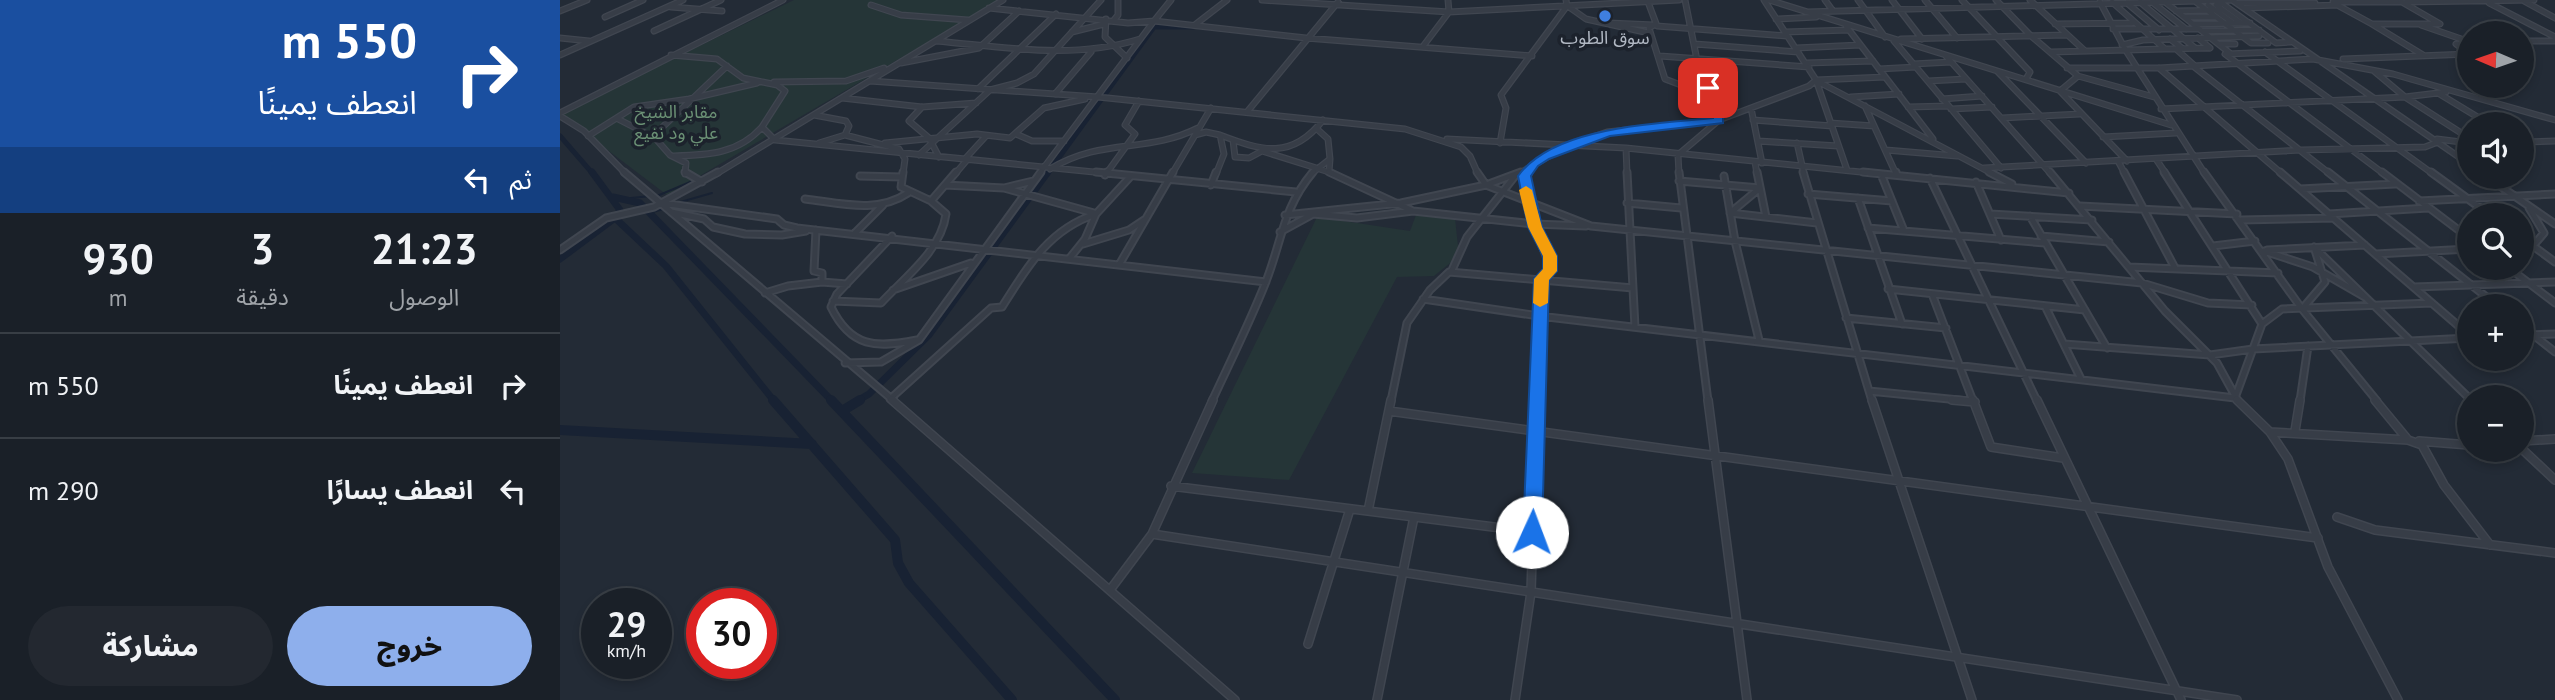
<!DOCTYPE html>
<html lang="ar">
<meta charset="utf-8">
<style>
:root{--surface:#1a2028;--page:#232830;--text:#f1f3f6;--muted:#9fa3a8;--line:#383e45;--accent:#8eafec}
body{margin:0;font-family:"PT Sans","Noto Sans Arabic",sans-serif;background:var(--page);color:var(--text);direction:rtl;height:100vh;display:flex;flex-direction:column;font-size:26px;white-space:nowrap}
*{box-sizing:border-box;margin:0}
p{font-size:23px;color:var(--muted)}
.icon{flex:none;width:38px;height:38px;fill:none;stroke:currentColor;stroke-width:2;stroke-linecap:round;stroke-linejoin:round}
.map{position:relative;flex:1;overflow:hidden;direction:ltr}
.sheet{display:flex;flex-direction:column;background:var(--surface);width:560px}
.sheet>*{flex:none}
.banner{background:#1a4fa0;color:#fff;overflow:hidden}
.needle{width:46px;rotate:272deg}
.buttons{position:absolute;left:1897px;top:21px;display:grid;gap:14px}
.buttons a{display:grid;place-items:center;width:77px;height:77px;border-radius:50%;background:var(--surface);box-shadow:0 4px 10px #0003,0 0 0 2px var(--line);font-size:35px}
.speed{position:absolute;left:21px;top:588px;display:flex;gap:14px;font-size:35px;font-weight:700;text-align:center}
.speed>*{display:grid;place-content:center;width:91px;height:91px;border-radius:50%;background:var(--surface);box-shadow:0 4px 10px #0003,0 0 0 2px var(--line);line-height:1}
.speed small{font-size:18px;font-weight:400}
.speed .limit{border:10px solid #d22;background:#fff;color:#111}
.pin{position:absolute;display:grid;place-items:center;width:60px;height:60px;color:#fff;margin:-30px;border-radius:14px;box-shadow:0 4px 10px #0006}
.me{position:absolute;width:77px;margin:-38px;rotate:2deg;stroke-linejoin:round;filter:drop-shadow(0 0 5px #0008)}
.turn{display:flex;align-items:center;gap:24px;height:147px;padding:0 28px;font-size:32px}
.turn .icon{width:91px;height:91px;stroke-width:2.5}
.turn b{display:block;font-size:49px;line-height:60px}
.then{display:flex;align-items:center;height:66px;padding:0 28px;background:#0003;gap:14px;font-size:26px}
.eta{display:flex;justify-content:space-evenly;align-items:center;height:119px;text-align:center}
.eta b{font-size:42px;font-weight:800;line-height:49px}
.button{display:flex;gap:14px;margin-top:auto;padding:14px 28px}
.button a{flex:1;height:80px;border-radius:42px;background:var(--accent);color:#111;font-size:28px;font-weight:800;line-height:80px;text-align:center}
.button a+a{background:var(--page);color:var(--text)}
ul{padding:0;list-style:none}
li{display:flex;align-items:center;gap:21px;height:105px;padding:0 28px;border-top:2px solid var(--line)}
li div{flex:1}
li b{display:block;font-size:26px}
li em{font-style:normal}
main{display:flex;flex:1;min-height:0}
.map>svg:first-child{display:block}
.green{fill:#253537}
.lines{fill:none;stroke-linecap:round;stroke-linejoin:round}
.stream{stroke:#182233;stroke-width:2}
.canal-far2{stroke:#182233;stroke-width:5}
.canal-far1{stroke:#182233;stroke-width:7}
.canal{stroke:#182233;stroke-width:10}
.street-far2-casing{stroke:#404650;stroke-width:7}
.street-far1-casing{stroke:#404650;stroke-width:9}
.street-casing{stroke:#404650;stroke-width:10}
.street-far2{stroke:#373d47;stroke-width:4.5}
.street-far1{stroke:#373d47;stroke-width:5}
.street{stroke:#373d47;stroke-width:7}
.route{fill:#1a73e8;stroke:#114b97;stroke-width:2}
.slow{fill:#f59e0b}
.shop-dot{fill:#3f7fe0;stroke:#1c222c;stroke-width:2.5}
.labels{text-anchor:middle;stroke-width:7;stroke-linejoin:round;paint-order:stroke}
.far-poi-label{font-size:18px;fill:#b1b8c3;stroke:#1c222c}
.far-park-label{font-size:18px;fill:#6b9175;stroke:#1c222c}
</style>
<main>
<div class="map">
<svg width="1995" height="700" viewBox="0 0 1995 700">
<rect width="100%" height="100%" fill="#232b36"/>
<path class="green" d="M234 0H440L107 195 0 114Z
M856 215 895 218 899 256 874 276 837 277 729 480 632 473 757 217 850 231Z"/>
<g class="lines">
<path class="stream" d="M97 196 149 174
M71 198 91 196
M117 203 152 193
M90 213 106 208"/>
<path class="canal-far2" d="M0 136 33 174
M487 174 594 27H633"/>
<path class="canal-far1" d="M53 197 80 203 272 401
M55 218 106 266 214 401
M0 259 55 218 60 210 32 172
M297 401 309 394 369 335 488 172"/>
<path class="canal" d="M213 400 335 540 338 563 349 583 452 700
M271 400 555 700
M282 411 300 400
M0 430 252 444"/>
<g class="street-far2-casing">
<path id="street-far2" d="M611 0 594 21 746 38 972 56
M702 0 889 12 1119 0
M1204 0 1256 80 1287 170
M1209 0 1611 125
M1265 0 1273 11
M1298 0 1325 37
M1332 0 1362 39
M1365 0 1397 38
M1402 0 1470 72 1466 79
M1436 0 1470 35 1518 76 1500 91 1567 161
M1470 0 1525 51
M1672 0 1909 164
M1964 1 1995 18
M1088 2 1097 26 1227 36
M1540 2 1565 49 1645 174
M1580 2 1635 48
M1592 2 1626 29
M1605 2 1671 54
M1636 2 1691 43H1708
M1773 2H1842L1880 24H1812L1779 6
M1846 2 1974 0
M1567 3 1599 30
M1678 3H1755
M1929 3 1995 37
M1657 4H1663L1716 43 1730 42
M311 5 341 15 408 20
M1648 5 1673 23
M1656 5 1681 23
M111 7 162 11
M1009 7 1026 19 1089 33
M429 8 568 23 594 21 479 174
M1685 8 1778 5
M0 11 27 0
M1616 11 1663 10
M1246 12 1672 0
M45 17 83 0
M1625 17H1656
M546 19 545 37 567 58
M1216 19 1256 17
M554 20 558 15V0
M1049 23 1094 25 1089 28 1105 79 1155 98
M636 24 667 0
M1495 24 1572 23
M1633 24 1690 23
M1812 24 1863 55
M1861 25 1907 41
M1286 26 1373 139
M1553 29H1639
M94 31 161 0
M1642 31 1699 30
M512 32 544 24
M1225 32 1289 30
M0 38 29 41
M1638 38 1650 48
M1341 39 1507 35
M1610 39 1622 48
M376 41C445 47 512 60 580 39
M1334 41 1441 168
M1962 41H1995
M1135 44 1238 52
M1660 44H1675
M864 45 889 12 888 0
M1562 45 1583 40 1699 36
M1236 48 1300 45
M1605 49 1649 48
M1616 49 1635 66
M1491 52 1605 49 1552 2
M1705 52 1873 174
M1665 54 1824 174
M1667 54 1740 51
M0 55 123 0
M111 55 157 59 183 78 217 85 225 91 202 127 215 140 554 174
M1385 55 1491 174
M1100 56 1249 67
M1783 59 1909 54 1896 44 1909 43
M341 63 419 48 459 11
M1246 63 1313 61
M1353 64 1391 62
M1633 66 1770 174
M1507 68H1599L1753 59 1833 74 1995 120
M1599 68 1722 174
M1319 69 1356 67
M1814 71 1845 97 1909 138
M1438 72 1526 163
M1518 76 1594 97
M310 81 538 97 845 129 901 147 910 156 918 174
M1257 81 1433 174
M1368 81 1406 79
M214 82 286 81 324 68
M418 89 496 14
M1878 93 1929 124
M495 94 531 52
M1291 97 1339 94
M282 98 362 107 416 103
M1382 99 1422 96
M1305 106 1336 174
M362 107 349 121 369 138 379 157
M1348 107 1388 106
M1191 108 1202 163
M1391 109 1432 107
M1601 109 1845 97 1886 92
M687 112 778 2
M0 113 223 0
M254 115 286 121 289 126 285 135 339 149 345 159 343 174
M0 116 24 131 66 174
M1442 118 1520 114
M58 119 95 138 110 155 126 163 125 174
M1193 120 1272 126
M1270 123 1314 126
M456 134 472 141H504
M635 135 646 132 660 135 664 154 656 174
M660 135C702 151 732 160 763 120
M28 136 74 107 129 99 197 83
M92 137 167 66
M1543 137 1616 133
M887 139 1066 148 1320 174
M1877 139 1909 143
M673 140 675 157 689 158 702 151 769 172
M1198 141 1278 146
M1962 142 1995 141
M259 143 285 135
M325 143 417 134 450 138 484 108 525 99
M940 143 946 108 941 95 1007 6 1006 0
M1237 143 1244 174
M1066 148 1067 174
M1326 150 1397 156
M359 155 430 90 457 83 474 74 541 0
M114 156C148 155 178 154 202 127
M770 159 769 172 773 174
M1596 159 1606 174
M404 160 426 136
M1558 161 1565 174
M1195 162 1197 174
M1424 168 1741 150 1865 147 1878 142
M490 169C543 137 586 154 638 128
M156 174 443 0
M395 174 407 160
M546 174 575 134 565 125 579 101
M612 174 651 108
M751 174 770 159 768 139 757 129
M958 174 1007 146 1047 132 1159 120 1249 86 1256 80 1325 77
M968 174 971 168
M1119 174 1118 155 1159 120 1157 98 1140 75 1125 0"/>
</g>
<g class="street-far1-casing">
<path id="street-far1" d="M64 172 334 401
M125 172 142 182
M536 172 736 192
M961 172 926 185 1031 226 1582 283 1648 303 1692 305
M969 172C954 204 985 239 990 271L981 279 977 401
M1067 172 1075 327
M1119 172 1148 401
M1197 172 1206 217
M1243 172 1312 401
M1303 172 1509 193
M1336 172 1337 175
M1429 172 1452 184
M1490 172 1605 311 1657 363 1678 401
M1564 172 1615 268
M1604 172 1702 324 1675 398
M1644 172 1742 309 1817 401
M1720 172 1909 335
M1768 172 1938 306
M1822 172 1909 238
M1871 172 1930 215
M1321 174 1344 231
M545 175 547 172
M300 176 342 177
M1164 176 1175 241 1199 340
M1927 177 1995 224
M1370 178 1477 401
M1119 181 1200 188
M1416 182 1441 240
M385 185 444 188 473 181
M651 185 656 172
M444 188 534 213
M1740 189 1835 184
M1248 194 1332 201
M1298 198 1342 324
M245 199C280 203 317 214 348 193
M371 201 396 172
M1859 201 1995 194
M102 203 217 219 224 225 237 228 706 282
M1067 203 1121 208
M1520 206 1677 214
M853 211 974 224 1026 226
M111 212 144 219 153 227 185 234 222 235 246 231
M1170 213 1257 223
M1170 213 1200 188
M1430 214 1532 220
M1769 214 1868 208
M725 215 841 203 926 185 917 172
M1470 216 1547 348
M1681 220 1774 218
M1308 228 1485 243
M256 230 254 271 262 273V282L287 284
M720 232 753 214 797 218 853 211 769 172
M295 233 323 205
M332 236 277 294 271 307C291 348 316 348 357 340
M1481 236 1549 242
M1962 238 1995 262
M523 244 569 230 584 220
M1653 246 1695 241
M1754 247 1909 398
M1962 247 1973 246 1984 233 1969 208
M0 250 46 218 94 207 158 172
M1707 250 1805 245
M1704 251 1753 267 1805 297
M1816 254 1909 249
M509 259 525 239 536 214 570 177
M559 265 613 172
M1569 267 1718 273
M1949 268 1995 303
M892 270 907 237 955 176
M1854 287 1995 282
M1328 289 1525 310
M333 290 411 263
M205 293 228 286 262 282
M1372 294 1413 401
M863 299 979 316 1675 398
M273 301 321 303C345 277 381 251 386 214L371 201 341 187 343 172
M1485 306 1521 379
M1742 309 1765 282 1754 247
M1286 318 1386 328
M1702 324 1722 309 1872 303
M1962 326 1995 352
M1962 335 1995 334
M1504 344 1650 355 1693 349 1909 338
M285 363 321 362 359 340 481 172
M1309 391 1409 401
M330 399 431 308 442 307C467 267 489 229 536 214
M652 401C670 362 689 324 705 284 722 242 722 209 753 172
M831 401 847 323 870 290 889 272 1073 288
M1740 401 1748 346"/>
</g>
<g class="street-casing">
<path id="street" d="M332 400 675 700
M1148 400 1187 700
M1312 400 1412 700
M1392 400 1415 402
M1413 400 1431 447 1503 458
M1477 400 1621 700
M1677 400 1710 432 1728 459 1768 567 1838 700
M1815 400 1848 440 1862 445 1884 485 1930 545
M829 411 1758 538
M1735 431 1740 400
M1710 432 1848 440
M1859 441 1909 445
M1962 441 1995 439
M1962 449 1995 480
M611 486 973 532
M808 511 831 400
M1777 517 1815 530 1995 553
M592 534 1677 700
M550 590 592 534 653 400
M748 644 790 509
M817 700 854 517
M955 700 971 592 977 400"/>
</g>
<use href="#street-far2" class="street-far2"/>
<use href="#street-far1" class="street-far1"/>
<use href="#street" class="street"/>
</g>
<path class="route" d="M1144 85H1152L1163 98V123L1050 136 989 159 978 166 971 176 982 227 997 256V271L989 280 982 532 979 537H966L963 532 974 279 983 269V256L968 227 958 176C994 126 1096 124 1153 118L1152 99 1143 88Z"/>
<path class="slow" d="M966 186 972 190 982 227 997 256V271L989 280 988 303 980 307 973 303 974 279 983 269V256L968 227 959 190Z"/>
<circle class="shop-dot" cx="1045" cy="16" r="7"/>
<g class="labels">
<g class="far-poi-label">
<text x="1045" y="44">سوق الطوب</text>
</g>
<g class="far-park-label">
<text x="116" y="118">مقابر الشيخ<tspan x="116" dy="21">علي ود نفيع</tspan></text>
</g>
</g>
</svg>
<div class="buttons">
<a><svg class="needle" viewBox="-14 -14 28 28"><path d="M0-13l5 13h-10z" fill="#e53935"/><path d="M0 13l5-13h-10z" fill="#9fa3a8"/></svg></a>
<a><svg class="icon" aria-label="sound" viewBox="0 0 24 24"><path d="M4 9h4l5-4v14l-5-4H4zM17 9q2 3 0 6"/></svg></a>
<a><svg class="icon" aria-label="search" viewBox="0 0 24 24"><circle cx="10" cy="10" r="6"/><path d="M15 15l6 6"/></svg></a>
<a>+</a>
<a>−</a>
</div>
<div class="speed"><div>29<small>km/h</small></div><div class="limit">30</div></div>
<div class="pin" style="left:1148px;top:88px;background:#d93025"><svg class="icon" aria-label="arrive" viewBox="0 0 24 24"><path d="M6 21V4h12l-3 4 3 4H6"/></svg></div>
<svg class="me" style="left:972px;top:532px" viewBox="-20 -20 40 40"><circle r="19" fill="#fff"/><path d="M0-13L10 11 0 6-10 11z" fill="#1a73e8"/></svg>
</div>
<section class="sheet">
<div class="banner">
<div class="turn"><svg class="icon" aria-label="right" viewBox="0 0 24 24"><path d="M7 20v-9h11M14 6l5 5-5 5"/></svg><div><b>550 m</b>انعطف يمينًا</div></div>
<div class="then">ثم<svg class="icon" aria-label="left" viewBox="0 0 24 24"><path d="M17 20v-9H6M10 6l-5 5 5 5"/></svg></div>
</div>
<div class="eta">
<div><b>21:23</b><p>الوصول</p></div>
<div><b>3</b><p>دقيقة</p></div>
<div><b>930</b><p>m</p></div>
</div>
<ul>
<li><svg class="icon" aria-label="right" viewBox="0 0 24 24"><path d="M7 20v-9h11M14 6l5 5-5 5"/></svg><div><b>انعطف يمينًا</b></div><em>550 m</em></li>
<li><svg class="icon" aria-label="left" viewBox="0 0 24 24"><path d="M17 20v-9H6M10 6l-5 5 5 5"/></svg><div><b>انعطف يسارًا</b></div><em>290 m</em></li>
</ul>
<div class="button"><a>خروج</a><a>مشاركة</a></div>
</section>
</main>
